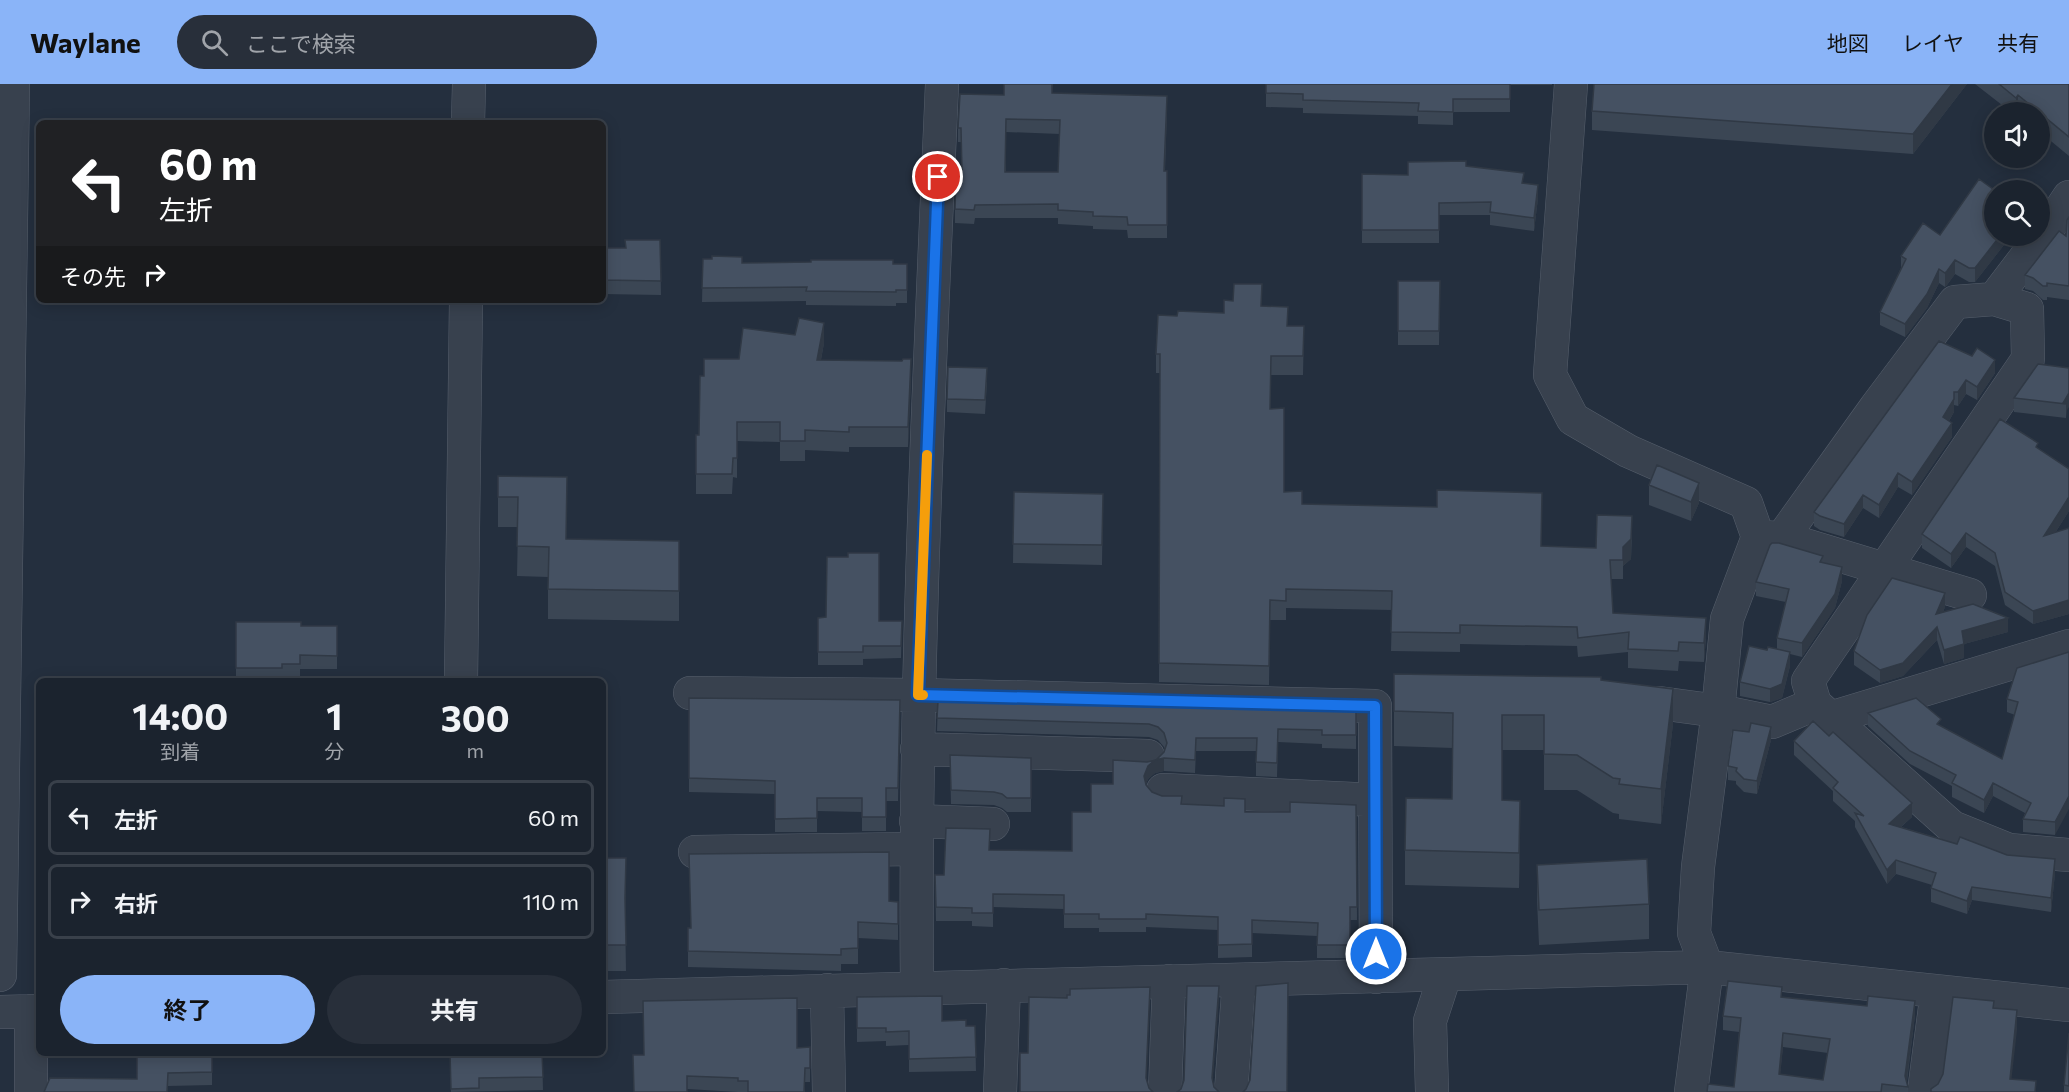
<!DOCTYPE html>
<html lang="ja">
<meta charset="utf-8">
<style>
:root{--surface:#1b232e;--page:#282f3a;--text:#f1f3f6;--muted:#a0a4aa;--line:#39404a;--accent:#8ab4f8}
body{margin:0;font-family:Commissioner,"Noto Sans JP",sans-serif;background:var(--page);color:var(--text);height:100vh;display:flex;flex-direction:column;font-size:22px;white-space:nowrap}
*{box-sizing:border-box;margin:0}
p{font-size:20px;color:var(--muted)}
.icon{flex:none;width:33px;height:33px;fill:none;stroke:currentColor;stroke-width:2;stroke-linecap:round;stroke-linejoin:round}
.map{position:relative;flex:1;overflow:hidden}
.details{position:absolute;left:36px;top:594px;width:570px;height:378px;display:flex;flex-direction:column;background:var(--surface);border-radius:9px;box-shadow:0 3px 15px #0003,0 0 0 2px var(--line)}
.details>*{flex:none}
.top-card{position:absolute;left:36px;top:36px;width:570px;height:183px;border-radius:9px;box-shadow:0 3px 15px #0003,0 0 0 2px var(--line);background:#202124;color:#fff;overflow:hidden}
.tools{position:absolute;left:1984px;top:18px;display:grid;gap:12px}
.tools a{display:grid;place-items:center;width:66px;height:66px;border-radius:50%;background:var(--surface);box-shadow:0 3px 15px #0003,0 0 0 2px var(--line);font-size:30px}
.pin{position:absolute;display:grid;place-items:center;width:51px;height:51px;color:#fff;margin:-26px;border:3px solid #fff;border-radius:50%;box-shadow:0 2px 6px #0007}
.me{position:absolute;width:66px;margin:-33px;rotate:0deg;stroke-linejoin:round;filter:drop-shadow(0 0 4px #0008)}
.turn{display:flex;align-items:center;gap:21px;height:126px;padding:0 24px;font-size:27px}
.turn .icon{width:78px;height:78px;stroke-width:2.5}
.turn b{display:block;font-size:42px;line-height:51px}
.then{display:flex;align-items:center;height:57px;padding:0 24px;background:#0003;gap:12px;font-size:22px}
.eta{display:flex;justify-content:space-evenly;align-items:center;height:102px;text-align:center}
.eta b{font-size:36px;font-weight:700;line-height:42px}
.action{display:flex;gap:12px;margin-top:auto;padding:12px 24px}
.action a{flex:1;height:69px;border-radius:36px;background:var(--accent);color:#111;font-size:24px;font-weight:700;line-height:69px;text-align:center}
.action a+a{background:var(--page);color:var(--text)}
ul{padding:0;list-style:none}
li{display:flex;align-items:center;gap:18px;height:75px;margin:0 12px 9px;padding:0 12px;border:3px solid var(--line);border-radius:9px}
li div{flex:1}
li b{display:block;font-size:22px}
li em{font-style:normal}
header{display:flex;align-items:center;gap:36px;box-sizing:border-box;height:84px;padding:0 30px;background:var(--accent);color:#111}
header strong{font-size:28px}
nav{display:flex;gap:33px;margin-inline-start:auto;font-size:21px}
.search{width:420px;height:54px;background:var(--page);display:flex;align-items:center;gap:15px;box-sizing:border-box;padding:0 21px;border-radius:33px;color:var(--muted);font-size:22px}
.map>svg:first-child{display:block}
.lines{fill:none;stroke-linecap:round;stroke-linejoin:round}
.minor-casing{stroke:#565f6c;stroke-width:34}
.minor{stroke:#38414e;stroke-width:33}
.wall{fill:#3b4654;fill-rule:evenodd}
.shaded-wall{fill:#303945}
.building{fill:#455162;stroke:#303945;stroke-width:1.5;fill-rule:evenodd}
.route-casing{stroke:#114b97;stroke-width:15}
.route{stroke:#1a73e8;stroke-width:10}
.slow{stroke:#f59e0b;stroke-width:10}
</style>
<header>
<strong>Waylane</strong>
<div class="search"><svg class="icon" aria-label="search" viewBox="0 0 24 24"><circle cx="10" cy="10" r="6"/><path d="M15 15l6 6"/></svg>ここで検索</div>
<nav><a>地図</a><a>レイヤ</a><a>共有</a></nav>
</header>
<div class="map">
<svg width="2069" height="1008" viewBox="0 0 2069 1008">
<rect width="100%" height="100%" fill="#242f3e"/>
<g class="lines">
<g class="minor-casing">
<path id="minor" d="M1571 0 1550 291 1573 335 1628 367 1746 419 1758 453 1727 535 1718 627 1698 783 1694 849 1707 883 1691 1008
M468 39 469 0
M1994 215 2049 143 2069 113
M1760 453 1782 454 1970 511
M1782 454 1876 323 1955 218 1994 215 2027 225 2028 275 1808 597 1815 620 1952 743 2009 766 2069 771
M461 597 466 216
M690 609 918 611 1375 622 1376 893
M1659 619 1718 627 1772 638 1815 620
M1830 634 2069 562
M917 665 1148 672
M1163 706 1375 716
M916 737 993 740
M695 768 916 765
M0 891 13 0
M917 904C914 602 929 301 942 0
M827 906 829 1008
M603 913 1707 883 2069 921
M0 928 39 927
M31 1008V927
M1000 1008 1004 901
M1165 1008 1169 897
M1231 1008 1239 896
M1432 1008 1430 937 1445 891
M1924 1008 1937 908"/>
</g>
<use href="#minor" class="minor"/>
</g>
<path class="wall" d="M1053 0 1052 9 1167 26 1165 87H1167V154H1128L1127 146 1093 145V142L1058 140V134H975L974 140 955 139V125L961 88V58H958V44L1004 11ZM1006 48 1060 50 1058 88H1006Z
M1266 0H1552V1H1510V28H1453V41L1418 40V32L1303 29V24L1266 23Z
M1967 0 1913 70 1592 46V27Z
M1975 0H2069V72L2040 48V28H2011Z
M1466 82 1524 99 1538 114 1534 147 1490 141V131H1439V159H1362V90L1408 91Z
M2069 133V216L2047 213V216H2043L2033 207 2025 205V191L2066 152Z
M1940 151 2011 152 1975 198H1969L1955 190 1947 201 1945 203 1939 199 1927 224 1905 253 1880 241V228L1901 184V172Z
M660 156 661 211 603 210V164H626Z
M703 175 742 179 907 180V219H896V222L806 221V217L702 218Z
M1398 197H1440L1439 261H1398Z
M1233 217 1262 222 1288 242H1304L1303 291H1271L1270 325 1284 408 1302 420 1542 462 1596 464 1632 451 1631 475 1623 482V495H1611L1613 529 1706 553 1704 578 1679 577 1678 587 1628 584V568L1578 573 1577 562 1460 560V568L1391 567 1392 526 1286 524V536H1270L1269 601 1159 598 1160 289H1156V270L1177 232 1224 229Z
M1939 257 1995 289 1977 316 1966 310 1958 322 1954 321V328L1949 337 1952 353 1912 411 1898 403 1879 434 1863 424 1844 453 1820 446 1814 442V428Z
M824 259 821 276 911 295 908 363H849V368L805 366V377H780V358L737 357V394L733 393 732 410H696V351H699L704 292 739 275Z
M2069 284 2066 334 2014 328V314Z
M987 298 985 330 947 328V315Z
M2038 365 2069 427 2055 449 2069 444V530L2033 540 2005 521 1995 482 1966 463 1951 484 1922 464V450Z
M498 392 567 455 679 457V537L548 535V493L517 492 518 443H498Z
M1649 401 1699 419 1691 437 1649 421Z
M1014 408 1103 410 1102 481 1013 479Z
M1823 479 1842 497 1835 524 1802 573 1790 570V582L1782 614 1770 618 1740 612V598L1767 566 1777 565V554L1786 518 1756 512V498Z
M1945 523 1943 528 2008 548 1964 560V574L1944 580 1937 556 1903 592 1880 599 1854 581V567Z
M818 534 879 537H902L901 574 863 575V581H818Z
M236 538 301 542H337V585H300V594H282V597H236Z
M2069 568 2055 751 2023 748V735L2025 729 1993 712 1984 729 1952 713V702L1910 680 1868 642V629L1941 642 2002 675 2015 631 2007 628V615Z
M1394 590 1601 596 1673 640 1661 740 1619 735V730L1613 729 1577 706H1544V666H1502V716L1520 752 1519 804 1405 801V766L1452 715 1453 664 1394 662Z
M689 614 900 616 898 717H886V747H862V728L817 727V748H775V710L689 708Z
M938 617 1356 627V665L1322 664V660L1278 658 1277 693 1256 692V667H1196L1195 689 1164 687 1155 689 1148 695 1146 700 1152 708 1181 720 1245 728H1290L1356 721 1357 836H1350V874H1317V852L1252 849V873L1218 874V846L1146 843V848H1099V844H1064V825L993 823V843L972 842V837H936L935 791H944L989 766 1072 767 1091 728 1113 700 1147 678 1156 676 1164 668 1165 665 1164 663 1158 656 1149 653 937 647Z
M1771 656 1757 710 1744 708 1736 700V697L1728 696V682Z
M1794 657 1912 733 1901 743 2055 789 2051 828 1972 816 1967 830 1931 818V804L1932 801 1896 790 1887 800 1855 743V737L1833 717V707L1794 671Z
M950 671 1031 674V728H1007L1002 724 994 721 951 720Z
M603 774 626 800 625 828 626 887H603Z
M1537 781 1649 820V855L1539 861 1537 816Z
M889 817 898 818V856L858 854V880H841V887L688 883V844Z
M857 913 942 937 966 942H975L976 987 909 988V961L886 962V957L857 958Z
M1782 913 1915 931 1907 997 1908 1008H1707L1734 1003 1739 948 1723 946V932ZM1783 963 1828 969 1823 996 1780 990Z
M2069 949V1008H2064V1001Z
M810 963V998H805V1008H738L687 1005 644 971Z
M212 969V1001L168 1002 167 1008H44L137 995Z
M450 969H542L543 1006 451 1008Z"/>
<path class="shaded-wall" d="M1952 0H1967L1913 70V50Z
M2018 11V28H2016V14Z
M1538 101V114L1534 147V134Z
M2000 152H2011L1975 198V184Z
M1955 176V190L1947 201 1945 203V189Z
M1939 185V199L1927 224 1905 253V240Z
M824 239V259L817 296V276Z
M911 275V295L908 363V343Z
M1995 276V289L1977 316V303Z
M1966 296V310L1958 322V308Z
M2069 309V323L2066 328V320L2063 319Z
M1954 315V328L1943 347V333Z
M1952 339V353L1912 411V398Z
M1898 389V403L1879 434V421Z
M1699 399V419L1691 437V418Z
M1863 411V424L1844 453V440Z
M2069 413V427L2044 466V452Z
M1632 432 1631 475 1623 482V495V463Z
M1966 449V463L1951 484V470Z
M1842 483V497L1835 524 1802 573V559Z
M1945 509V523L1936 543V530Z
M2069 516V530L2033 540V527Z
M1706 534V553L1704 578V559Z
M2008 534V548L1964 560V574L1944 580V566L1962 547Z
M1937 543V556L1903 592 1880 599V586Z
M1790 568V582L1782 614 1770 618V605Z
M1673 605V640L1661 740V705Z
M1771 643V656L1757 710V697Z
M1164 674V687L1155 689 1148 695 1144 706V692L1148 682 1155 676Z
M1993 699V712L1984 729V716Z
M2069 712V725L2055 751V738Z
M1520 717V752L1519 804V769Z
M1912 719V733L1889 753V740Z
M626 774V800L625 840V814Z
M2055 775V789L2051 828V814Z
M1896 776V790L1887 800V786Z
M1972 803V816L1967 830V817Z
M1219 902V915L1212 1007V994Z
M1915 917V931L1906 1002 1905 992Z
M2017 926V946L2010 1008V995Z
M1783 949V963L1779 1004V990Z"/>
<path class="building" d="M1004 0H1052V9L1167 12 1164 87H1167V141H1128L1127 133 1093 132V128L1058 126V120L975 121 974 126 955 125 956 87 962 88 961 44H958L960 10 1004 11ZM1006 35 1060 36 1058 88H1005Z
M1266 0H1510V15H1453V28L1418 27 1419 19 1303 16V10L1266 9Z
M1594 0H1952L1913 50 1592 27Z
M1999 0H2069V53L2018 11 2016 14Z
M1466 77V82L1524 89 1522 99 1538 101 1534 134 1490 128 1491 118 1439 119V146H1362V90L1408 91V78Z
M1979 95 1993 105 1995 103 2000 106H1995V152H2000L1975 184H1969L1955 176 1947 187 1945 189 1939 185 1927 210 1905 240 1880 228 1906 175 1901 172 1923 139 1940 151Z
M2069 133V202L2047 199V202H2043L2033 194 2025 191 2059 147 2066 152 2067 136Z
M625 156H660L661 197 603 196V164H626Z
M712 172 742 173V179L811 178V176H893V180H907V206H896V208L806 207 807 203 702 204 703 175H712Z
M1398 197H1440L1439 247H1398Z
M1234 200H1262L1261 222 1288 223 1287 242H1304L1303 272H1271L1270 325 1284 324V408L1302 407V420L1437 423V406L1542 409 1541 462 1596 464 1597 431 1632 432 1631 455 1623 463V476H1610L1613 529 1706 534 1704 559 1679 558 1678 567 1628 565 1629 548 1578 554 1577 543 1460 541V549L1391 548 1392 507 1286 505V517L1270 516 1269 582 1159 579 1160 270H1156L1158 231 1177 232 1178 227 1224 229V216L1233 217Z
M799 234 824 239 817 276 902 277 903 275H911L908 343H849V348L805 346V357H780V338H737V374H733L732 390H696V351H699L700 292H704V275H739L743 244 795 251Z
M1939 257 1972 272 1977 264 1995 276 1977 303 1966 296 1958 308H1954V315L1943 333 1952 339 1912 398 1898 389 1879 421 1863 411 1844 440 1820 432 1814 428Z
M2038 280 2069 284V309L2063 319 2066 320 2014 314Z
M948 283 987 284 985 316 947 315Z
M2000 335 2038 359 2036 363 2069 385V413L2044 452 2069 444V516L2033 527 2005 508 1995 469 1966 449 1951 470 1922 450Z
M1657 381 1699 399 1691 418 1649 401Z
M498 392 567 393 566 455 679 457V507L548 505 549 463 517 462 518 413H498Z
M1014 408 1103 410 1102 461 1013 460Z
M1772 459H1779L1823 472 1820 478 1842 483 1835 510 1802 559 1777 554 1789 505 1756 498 1770 461Z
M848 469H879V537H902L901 562H863V568H818V534L826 533 827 473H848Z
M1892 494 1945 509 1936 530 1973 520 2008 534 1962 547 1964 560 1944 566 1937 543 1903 579 1880 586 1854 567 1867 531Z
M236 538H301V542H337V572L300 571V580H282V584H236Z
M1749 562 1767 566 1768 563 1790 568 1782 600 1770 605 1740 598Z
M2069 568V712L2055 738 2023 735 2031 719 1993 699 1984 716 1952 699 1956 691 1910 667 1868 629 1916 614 1941 635 1937 640 2002 675 2018 618 2007 615 2017 584Z
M1394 590 1601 593V596L1673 605 1661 705 1619 700 1620 695 1613 694 1577 671 1544 670V631H1502V716L1520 717 1519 769 1405 766 1406 714 1452 715 1453 629 1394 627Z
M689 614 900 616 898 704H886V733H862V714H817V734L775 735V697L689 694Z
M938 617 1356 627V651H1322V646L1278 645 1277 679 1256 678 1257 654H1196L1195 676 1164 674 1155 676 1148 682 1144 692 1146 701 1152 708 1162 712H1182L1181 720 1224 722V714L1245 715V728H1290V718L1356 721 1357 823H1350V861H1317L1318 839 1252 836V860L1218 861V833L1146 830V835H1099V830H1064V811L993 810V829H972V824L936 823 935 791H944L946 744 990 745 989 766 1072 767V728H1091V700H1113V676L1147 678 1156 676 1164 668 1167 659 1164 649 1158 643 1149 640 937 634Z
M1813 637 1829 652 1833 648 1912 719 1889 740 1957 760 1960 753 2007 771 2055 775 2051 814 1972 803 1967 817 1931 804 1936 789 1896 776 1887 786 1855 729 1864 732 1833 704 1838 698 1794 657Z
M1751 639 1771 643 1757 697 1744 695 1736 687 1737 684 1728 682 1733 646 1749 648Z
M950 671 1031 674V714H1007L1002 710 994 708 951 706Z
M889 768V817L898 818V840L858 838V864L841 865V871L688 867V844H691L689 770Z
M603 774H626L625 814 626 861H603Z
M1647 775 1649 820 1539 826 1537 781Z
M1728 897 1782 903 1781 913 1867 922 1868 912 1915 917 1905 992 1908 1003 1882 1000 1881 1008H1707L1708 1000 1734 1003 1741 934 1723 932ZM1783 949 1830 955 1823 996 1779 990Z
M1288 899 1287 1008H1243L1246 1005 1250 996 1256 902Z
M1187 902H1219L1212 994 1214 1003 1219 1008H1177L1181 1005 1184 996Z
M1150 903 1146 994 1149 1004 1153 1008H1020V969H1028L1029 913 1067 914V911H1070V905Z
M942 912V937L966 936V942H975L976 973 909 975V947L886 948V944H857V913Z
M1953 913 1994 917 1993 924 2017 926 2010 995 2036 997 2035 1008H1931V1005L1938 1000 1943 990Z
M797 914V964L810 963V984H805L804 1008H748V997H738V994L687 992V1008H634L633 971H644L643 917Z
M2069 949V1002L2064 1001Z
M137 969H212V988L168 989 167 1008H44L50 994 137 995Z
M450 969H542L543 993 479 994V1004L451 1005Z"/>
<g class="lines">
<g class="route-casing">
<path id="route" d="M938 93 918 611 1375 622 1376 870"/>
</g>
<use href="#route" class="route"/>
<path class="slow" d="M923 611H918L927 371"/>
</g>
</svg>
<div class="tools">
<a><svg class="icon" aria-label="sound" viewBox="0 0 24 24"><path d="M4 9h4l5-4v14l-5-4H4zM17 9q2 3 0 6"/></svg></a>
<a><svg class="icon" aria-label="search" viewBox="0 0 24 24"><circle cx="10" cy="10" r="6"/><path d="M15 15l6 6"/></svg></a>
</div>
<div class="pin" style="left:938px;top:93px;background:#d93025"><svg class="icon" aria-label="arrive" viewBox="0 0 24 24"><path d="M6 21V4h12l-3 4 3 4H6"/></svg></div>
<svg class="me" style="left:1376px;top:870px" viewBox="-20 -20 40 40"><circle r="17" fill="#1a73e8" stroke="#fff" stroke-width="3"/><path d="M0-11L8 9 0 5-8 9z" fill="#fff"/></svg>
<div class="top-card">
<div class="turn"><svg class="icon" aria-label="left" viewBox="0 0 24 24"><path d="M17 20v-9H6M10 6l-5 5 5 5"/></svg><div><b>60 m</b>左折</div></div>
<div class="then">その先<svg class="icon" aria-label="right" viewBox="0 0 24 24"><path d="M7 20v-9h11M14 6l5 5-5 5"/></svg></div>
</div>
<section class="details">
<div class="eta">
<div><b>14:00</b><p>到着</p></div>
<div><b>1</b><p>分</p></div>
<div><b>300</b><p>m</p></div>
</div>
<ul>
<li><svg class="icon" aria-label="left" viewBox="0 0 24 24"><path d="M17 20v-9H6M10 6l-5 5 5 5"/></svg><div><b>左折</b></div><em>60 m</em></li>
<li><svg class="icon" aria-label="right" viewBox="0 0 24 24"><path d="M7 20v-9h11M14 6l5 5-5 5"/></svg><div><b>右折</b></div><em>110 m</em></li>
</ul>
<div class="action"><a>終了</a><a>共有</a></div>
</section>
</div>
